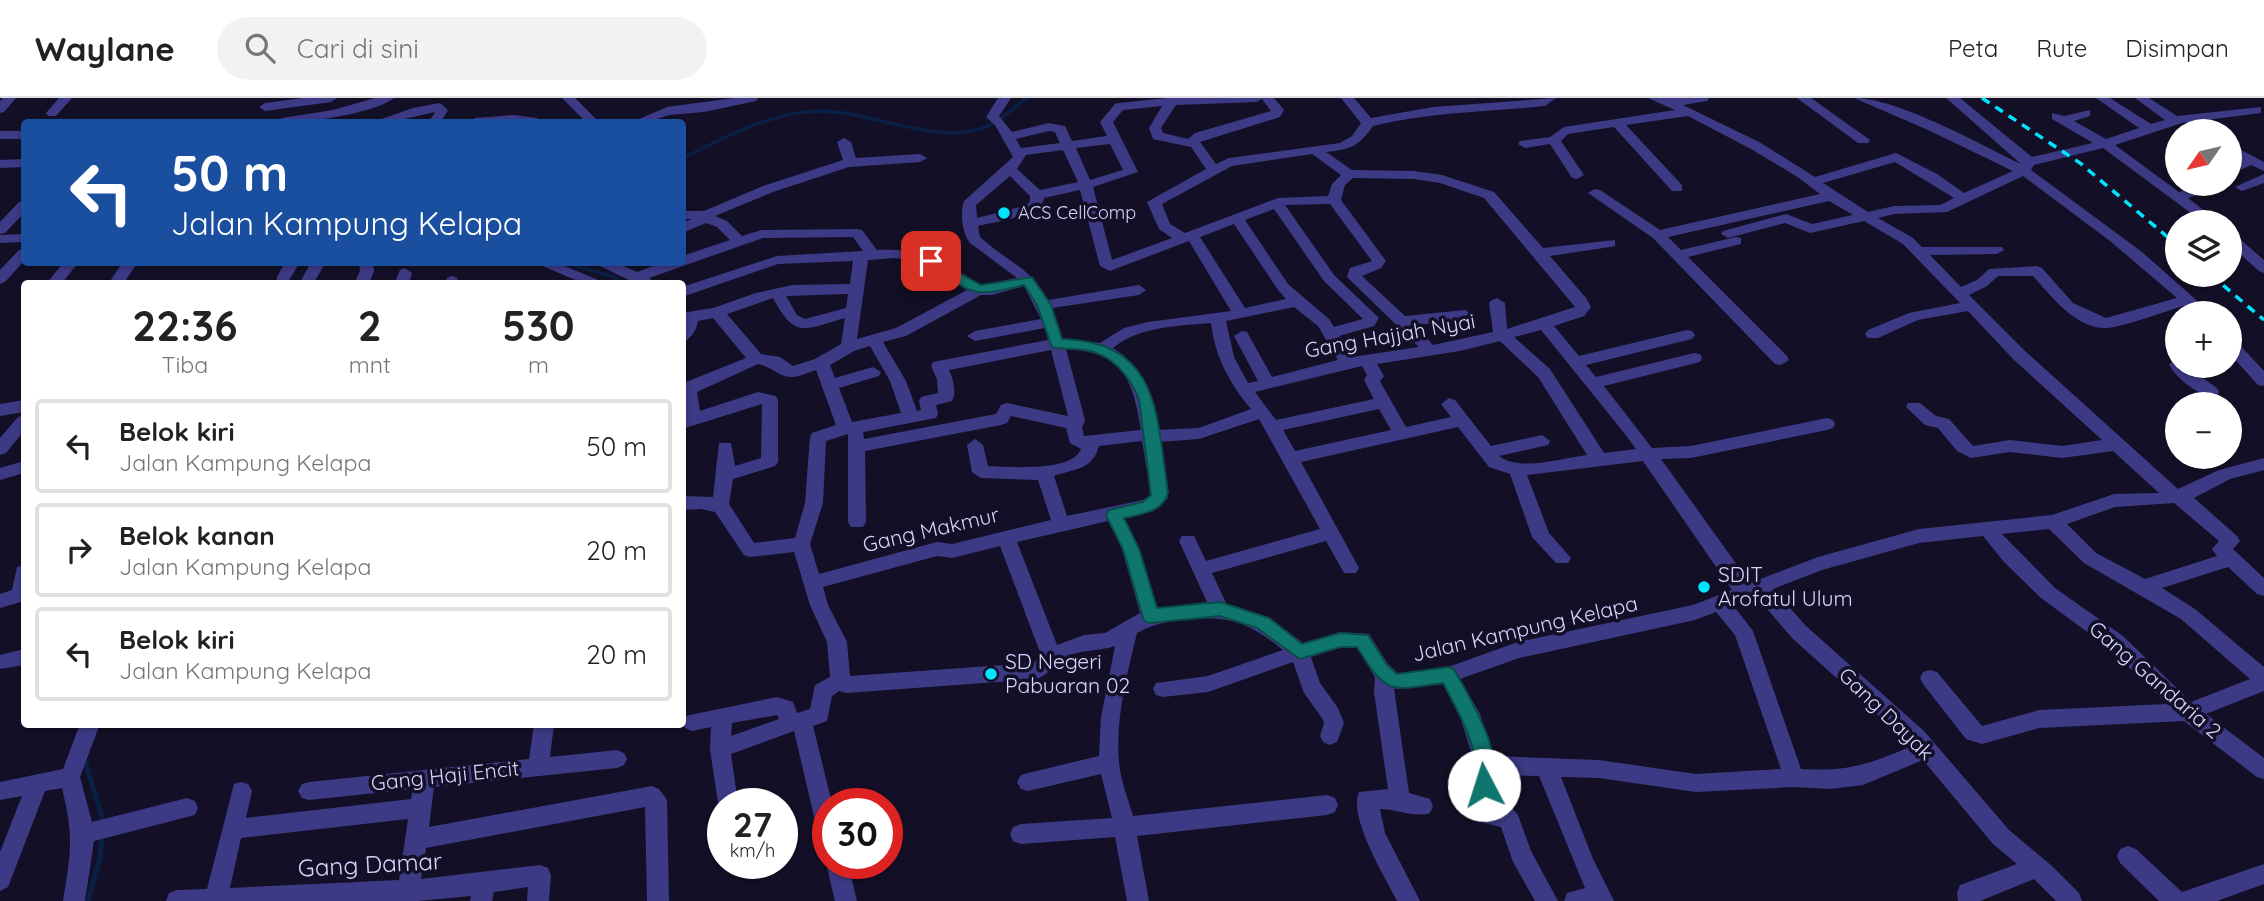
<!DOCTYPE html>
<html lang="id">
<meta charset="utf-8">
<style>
:root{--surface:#fff;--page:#f2f2f2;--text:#222;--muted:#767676;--line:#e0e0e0}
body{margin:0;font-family:Quicksand,sans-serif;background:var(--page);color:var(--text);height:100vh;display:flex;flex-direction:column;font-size:26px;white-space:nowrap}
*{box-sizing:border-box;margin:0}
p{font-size:23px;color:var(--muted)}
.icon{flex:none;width:38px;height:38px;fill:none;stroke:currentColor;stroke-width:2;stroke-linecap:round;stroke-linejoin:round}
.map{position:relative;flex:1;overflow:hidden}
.drawer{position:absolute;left:21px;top:182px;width:665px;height:448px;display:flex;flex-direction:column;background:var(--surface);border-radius:7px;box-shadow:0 2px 5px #0004}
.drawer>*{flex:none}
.top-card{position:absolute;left:21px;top:21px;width:665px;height:147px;border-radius:7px;box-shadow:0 2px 5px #0004;background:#1a4fa0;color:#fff;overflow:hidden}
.needle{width:46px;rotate:236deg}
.fabs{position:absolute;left:2165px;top:21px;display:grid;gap:14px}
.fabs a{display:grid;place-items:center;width:77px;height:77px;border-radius:50%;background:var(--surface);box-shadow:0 2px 5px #0004;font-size:35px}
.speed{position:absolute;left:707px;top:690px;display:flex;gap:14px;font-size:35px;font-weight:700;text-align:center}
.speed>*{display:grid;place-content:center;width:91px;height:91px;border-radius:50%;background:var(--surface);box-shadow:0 2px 5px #0004;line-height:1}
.speed small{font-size:18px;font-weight:400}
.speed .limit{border:10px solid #d22;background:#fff;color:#111}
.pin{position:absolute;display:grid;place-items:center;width:60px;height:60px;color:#fff;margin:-30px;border-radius:14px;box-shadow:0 4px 10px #0006}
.me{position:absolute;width:77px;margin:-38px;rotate:355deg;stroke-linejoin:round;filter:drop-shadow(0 0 5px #0008)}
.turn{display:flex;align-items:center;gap:24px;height:147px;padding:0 35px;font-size:32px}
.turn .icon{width:91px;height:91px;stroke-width:2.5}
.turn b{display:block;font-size:49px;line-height:60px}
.eta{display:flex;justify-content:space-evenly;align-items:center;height:119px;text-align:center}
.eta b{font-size:42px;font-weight:700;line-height:49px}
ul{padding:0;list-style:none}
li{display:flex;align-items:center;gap:21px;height:94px;margin:0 14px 10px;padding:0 21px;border:4px solid var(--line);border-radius:7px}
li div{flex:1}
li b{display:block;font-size:26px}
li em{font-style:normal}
header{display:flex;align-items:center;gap:42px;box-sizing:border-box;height:98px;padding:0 35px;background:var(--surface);border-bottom:2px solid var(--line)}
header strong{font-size:33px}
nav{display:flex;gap:38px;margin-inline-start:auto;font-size:24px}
.search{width:490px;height:63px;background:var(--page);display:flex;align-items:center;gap:18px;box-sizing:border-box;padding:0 24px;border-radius:38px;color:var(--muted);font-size:26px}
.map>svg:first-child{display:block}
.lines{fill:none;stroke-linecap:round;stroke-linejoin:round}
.stream-far1{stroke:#0a1f44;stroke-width:3.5}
.stream{stroke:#0a1f44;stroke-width:5}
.minor{fill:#3d3a85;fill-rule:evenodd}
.rail{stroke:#00e5ff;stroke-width:3.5;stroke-dasharray:9 7;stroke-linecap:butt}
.route{fill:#0f766e;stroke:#0a4d48;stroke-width:2}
.poi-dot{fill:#00e5ff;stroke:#130f26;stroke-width:2.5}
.labels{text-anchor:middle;stroke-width:7;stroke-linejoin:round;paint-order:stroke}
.far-poi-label{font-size:18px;fill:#d9d4ff;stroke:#130f26;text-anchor:start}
.street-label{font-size:21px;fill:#d9d4ff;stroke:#130f26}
.poi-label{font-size:21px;fill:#d9d4ff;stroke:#130f26;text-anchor:start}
.near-street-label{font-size:24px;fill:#d9d4ff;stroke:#130f26}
</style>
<header>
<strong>Waylane</strong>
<div class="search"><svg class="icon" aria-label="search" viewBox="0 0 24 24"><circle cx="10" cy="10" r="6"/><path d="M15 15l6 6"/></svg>Cari di sini</div>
<nav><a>Peta</a><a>Rute</a><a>Disimpan</a></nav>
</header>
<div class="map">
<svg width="2264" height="803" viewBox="0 0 2264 803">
<rect width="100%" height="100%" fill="#130f26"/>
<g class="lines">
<path class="stream-far1" d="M682 61C724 39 775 12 823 13 873 14 940 49 988 28 1002 22 1014 9 1027 0
M563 164 611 178 626 186"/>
<path class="stream" d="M84 660 104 725
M88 803 100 760 102 737"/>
<path class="minor" d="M3 0H16L4 14 0 15V3Z
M59 0H72L56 18H48L46 15Z
M303 0H337L331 4 265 13 259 9 265 5Z
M375 0H394C374 16 302 26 276 24L282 20 333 12Z
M562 0H575L599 24H586Z
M734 0H758L756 3 704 14 669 17 648 24H632L667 9Z
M998 0H1011L999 18 1012 34 1049 25 1065 28 1072 43 1107 38 1100 24 1115 6 1119 5 1168 0H1274L1284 12 1280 19 1200 44 1216 66 1229 60 1340 45 1352 38 1361 25 1341 0H1354L1371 20 1433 9 1556 0 1545 8C1487 14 1429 14 1373 28 1358 49 1351 51 1326 54L1352 72 1414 73 1442 77 1494 94 1543 150 1615 142V148L1610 149 1550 158 1586 200 1591 209 1584 218 1554 228 1579 258 1687 232 1692 233 1695 237 1692 241 1586 267 1596 279 1694 255 1700 256 1702 260 1700 264 1604 288 1652 350 1691 348 1827 320 1833 322 1835 326 1833 330 1827 332 1691 360 1661 361 1750 485 1818 459 1919 431 2052 417 2114 396 2159 395 2113 353 2062 360 2010 354 1971 360 1957 353 1938 330 1925 327 1906 309 1908 305H1920L1936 318 1949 321 1973 348 2010 342 2062 348 2102 342 2013 261 1968 213 1918 222 1878 240H1868L1865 236 1868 232 1909 215 1960 205 1903 146 1864 123 1810 135 1785 125 1728 140 1721 136 1723 133 1786 116 1812 126 1853 117 1829 103 1668 139 1681 152 1736 139 1741 140V146L1688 159 1787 258 1789 262 1781 267 1775 266 1653 140 1588 95 1595 91 1600 92 1660 132 1820 96 1799 80 1751 51 1688 18 1626 27 1682 87V93H1672L1614 29 1568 36 1561 43 1584 77 1577 81 1572 80 1550 46 1525 50 1518 46 1520 43 1550 39 1564 29 1675 12 1648 0H1709L1707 3 1683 7 1761 45 1815 79 1896 55 1937 76 1964 95 2013 73 1928 32 1854 0C1898 0 1979 46 2021 66L1946 0H1960L2032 59 2093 45 2052 21V15L2064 18 2090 12V18L2074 23 2106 41 2139 30 2096 0H2110L2151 26 2165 22 2135 0H2149L2177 18 2261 9V15L2182 25 2115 47 2179 94 2204 86H2224L2222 89 2188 100 2219 124H2203L2103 50 2034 67 2031 72 2142 154 2193 199 2207 215H2191L2184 208C2165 213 2124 229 2106 230 2076 231 2050 197 2033 178H1998L1987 188 1969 197 2025 253 2178 391 2219 372 2264 360V372L2230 381 2194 400 2237 438 2240 443 2233 451 2264 480V498L2257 496 2228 469 2162 490 2195 511 2264 569V593L2206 616 2264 660V681L2257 679 2184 623 2039 630 1982 646 1966 641 1923 586 1920 580 1923 574 1930 572 1937 574 1982 628 2039 612 2167 606 2109 550 2041 500 2004 464 1983 438 1919 445 1822 472 1773 491 1806 528 1924 633 2009 732 2052 768 2079 795 2082 803H2056L2034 781 1980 803H1958L1957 795 1960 787 2017 766 1993 746 1923 662 1863 687 1830 691 1794 689 1696 694 1599 680 1561 679 1593 761 1614 803H1564L1567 795 1585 790 1539 678 1495 677 1494 705 1497 708 1513 711 1518 717 1531 753 1558 803H1535L1513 764 1501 729 1484 725 1472 708 1475 667 1460 618 1443 586 1394 591 1409 695 1430 701 1433 708 1430 715C1415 720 1396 711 1380 711L1385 735 1420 803H1397C1385 779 1348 720 1359 694L1388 691 1374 594 1375 579 1357 550H1340L1311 559 1320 585 1338 610 1344 625 1337 644 1330 647 1323 644 1320 638 1324 625 1322 620 1304 595 1293 564 1208 594 1163 599 1156 597 1153 591 1156 585 1208 578 1283 552C1247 523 1229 517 1183 522 1165 524 1153 526 1137 535 1127 576 1115 622 1119 665 1121 683 1128 701 1133 718L1327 697 1335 700 1338 707 1335 714 1327 717 1137 738 1149 803H1127L1115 739 1021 746 1013 743 1010 736 1013 729 1021 726 1112 720 1101 676 1028 693 1021 691 1017 684 1021 677 1028 675 1099 658 1101 619 1115 548C1097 554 1075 551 1059 563 1050 570 1048 577 1037 581L846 595 839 593 832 598 827 623 813 628 832 705H828V741L820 738 817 731 794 633 731 656 738 705H723V713L719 712 710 651 711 629 692 633 685 630 682 625 685 618 777 599 793 604 797 615 810 611 815 587 830 579 827 544 810 507 794 454 750 459 744 457 715 414 701 411 682 412V398L713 399 719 345H731L735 368 761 360 762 306 682 331V291L686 284 746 260 713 220 698 223C697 231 691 242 682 244V215L713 210 756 195 792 187 850 186 853 163 778 166 682 199V189L777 158 863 153 853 139 763 140 649 180 656 186H637L592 164H615L637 174 664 164H682V158L730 142 717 129 706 125 682 135V125L692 121H682V113H704L763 88 843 62 837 44 844 40 851 44 856 60 920 56 927 60 920 64 849 69 773 94 715 118 727 123 742 138 762 132 857 131 862 132 877 152C927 150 940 163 981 187L1017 180 970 145C962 135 960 115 964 103L1013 59 995 27 986 19ZM1262 1 1271 13 1195 35 1188 41 1163 35 1161 30 1176 7 1256 4ZM1162 8 1149 30 1153 41 1191 49 1206 71 1147 104 1159 131 1172 140 1112 162 1093 89 1138 74 1113 24 1123 12ZM1049 33 1055 34 1060 45 1021 50 1016 41ZM1110 46 1123 72 1090 82 1076 50ZM1063 52 1078 84 1040 92 1017 71 1026 57ZM1312 56 1341 77 1332 86 1328 98 1278 100 1185 135 1170 126 1162 106 1232 68ZM1895 64 1954 100 1940 107 1894 108 1868 114 1823 85ZM1010 78 1030 98V104L1024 108 977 120 976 107ZM2023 78 2110 143 2177 200 2106 220 2073 205 2042 170 2037 168 1989 171 1977 182 1961 189 1930 157 1997 156 2004 152 2002 149H1922L1913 140 1878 120 1894 116 1947 114ZM1353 80 1414 81 1440 85 1484 100 1575 209 1507 231 1505 205 1497 200 1492 202 1489 205 1493 234 1433 247 1415 227 1465 222 1473 217 1465 212 1405 218 1362 178 1381 170 1386 163 1341 102 1345 87ZM1080 92 1100 168 1110 173 1115 171 1189 143 1231 213 1148 224 1124 230 1100 245 1063 241 1052 210 1139 197 1146 192 1139 187 1048 202C1028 167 1007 164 980 139L978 128C994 124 1043 118 1044 100ZM1330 106 1372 163 1350 170 1347 179 1419 249 1352 259 1339 238 1374 228 1379 220 1334 177 1285 107ZM1274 111 1324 183 1363 221 1334 229 1329 221 1288 186 1245 122ZM1234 126 1278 192 1286 201 1245 210 1200 139ZM895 160 918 163 967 192 896 230 857 241 868 162ZM1024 188 1041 221 975 233 967 238 975 243 1045 230 1048 242 933 264 931 268 937 281 938 295 921 299 919 303 921 312 917 313 906 283 883 244 906 238 981 197H992ZM848 196 846 210 805 221 797 217 786 198ZM773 200C795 242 805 231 845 220L841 246 815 261 793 268 780 259 761 256 727 216ZM1294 209 1318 228 1338 262 1272 279 1247 234 1242 233 1234 238 1258 283 1248 285 1234 259 1226 223ZM1211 225C1215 259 1230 286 1251 311L1199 330 1157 332C1152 297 1145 270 1113 250 1139 228 1179 228 1211 225ZM1541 232 1625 336 1636 351 1604 355 1550 271 1514 239ZM1500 243 1538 279 1587 357C1562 360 1520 374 1499 358L1548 347 1550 343 1542 337 1491 348 1455 302 1449 300 1441 306 1451 319 1406 329 1382 287 1380 283 1384 278 1377 266 1460 253ZM870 248 890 283 901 315 852 324 839 290 879 278 881 274 873 269 835 280 830 267 854 253ZM1066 251C1123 254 1133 281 1141 332L1084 338 1082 330 1085 322ZM1051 252 1068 318 1007 305 1001 307 996 316 864 341 863 334 936 320 938 316 936 307 952 303C957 294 953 281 949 272ZM758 266C771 268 779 279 792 279 799 279 809 274 816 272L836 327 812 335 810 339 805 405 795 440 754 445 729 406 733 381 775 368 778 364V302L776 298 758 294 700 313 697 294ZM1362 268 1367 277 1364 282 1374 301 1276 322 1255 294ZM1379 311 1391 332 1295 353 1283 332ZM1011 318 1066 330 1070 345 1081 351C1073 374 1009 369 988 368L983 347 975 341 967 347 972 374 981 380 1038 382 1051 422 952 446 937 444 819 476 810 446 823 405 826 343 848 336V424L851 429H863L866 424 865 353 1001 327 1007 325ZM1259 321 1320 431 1206 463 1194 438H1182L1179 443 1207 504 1157 510 1140 451 1124 420 1154 413 1168 400 1159 344 1199 341ZM1458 329 1489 369 1510 376 1532 439 1556 465H1568L1571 460 1549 435 1527 377 1643 363 1732 492 1693 507 1518 544 1448 569 1399 576 1388 566 1369 536 1340 534 1303 545 1270 520 1226 505 1212 475 1326 443 1344 475H1356L1359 470 1301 364ZM1142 343 1151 397 1143 402 1067 418 1054 378C1075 370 1092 373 1099 348ZM2174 405 2219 443 2212 451 2217 458 2145 481 2096 455 2067 426 2115 409ZM1108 423 1122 451 1140 515 1105 535 1084 537 1057 547 1017 444ZM2049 431 2084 465 2181 521 2250 581 2191 604 2123 538 2055 490 2002 436ZM1000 448 1041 557 1033 565 850 578 847 544 828 507 823 489 937 458 952 460ZM1756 498 1792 540 1912 648C1869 666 1849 674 1801 671L1753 533 1733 507ZM1716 514 1735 537 1781 671 1696 676 1599 662 1493 658 1480 616 1460 581 1519 560 1695 522ZM777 617 779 621 731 638 732 625Z
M1797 0H1811L1870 42 1868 45H1858Z
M440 5 448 12 441 24H429L435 14 391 24H373L413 10Z
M513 17 537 20 543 24H469L475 20Z
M0 33H24V41H0Z
M2230 46 2264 64V73L2251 67 2230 77V68L2241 62 2230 55Z
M24 61V69L0 70V62Z
M2264 76V85L2242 93 2235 89Z
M24 103V115L5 135 0 136V124L19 104Z
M24 136V144L0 145V137Z
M2230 136 2235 137 2264 162V175L2259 173 2230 147Z
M24 151V163L5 184 0 186V172L19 152Z
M64 164H79L61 186H46Z
M123 164H138L123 186H108Z
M285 164H300L288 184 283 186 276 181Z
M311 164H326L313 186H299Z
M359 164H373L374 173 369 186H354L360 173Z
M533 164H555L608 186H585Z
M405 170 412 175 409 186H394L400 172Z
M452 178 457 180 459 186H444L447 180Z
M2230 242 2236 243 2264 273V288L2258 287 2230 256Z
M2177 261V268H2186L2217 290 2219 294 2217 298C2203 302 2174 279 2169 266Z
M24 302V314L0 318V306Z
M24 317V333L6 355 0 357V340L18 319Z
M24 363V375L0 382V370Z
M24 467V503L0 510V496L12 492 17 469Z
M24 551V567L0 571V557Z
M80 626H100L80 679 92 724 187 700 195 703 198 710 195 717 94 743 85 803H63C71 754 74 739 62 690L45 693 8 789 0 793V754L22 698 0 702V684L63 671Z
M534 626H554L550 659 617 652 624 655 627 661 624 667 617 670 434 689 429 729 652 688 659 691 667 702 669 803H647L645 709 426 750 421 781 540 767 548 770 551 777 549 803H527L528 789 494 794 492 803H470L471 798 418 803H166L169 795 177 792 207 791 234 686 241 684 248 686 252 693 246 720 411 701 413 691 309 702 302 700 298 693 302 686 309 684 529 661ZM408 721 399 782 230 790 241 740Z
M2128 748 2136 751 2182 794 2264 766V786L2217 803H2159L2120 765 2117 758 2120 751Z
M828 761V765H848L857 803H835L826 765Z"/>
<path class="rail" d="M1982 0 2080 65 2177 147
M2211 177 2264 222"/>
</g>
<path class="route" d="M931 159 981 187 1032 179 1051 207 1062 241C1161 244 1156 317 1168 394 1164 414 1142 416 1124 420L1139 451 1157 510 1220 504 1269 520 1302 546 1340 535 1368 537 1387 567 1397 576 1448 569 1454 571C1470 601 1507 659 1491 693L1484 696 1477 693C1473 684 1477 676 1476 666 1472 637 1456 610 1443 585 1389 593 1387 597 1357 549H1340L1300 561 1257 530 1220 518 1150 525 1144 523 1123 451 1106 417 1109 412 1143 404 1151 397 1139 301C1130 278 1111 256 1086 252 1075 250 1063 252 1052 249L1037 207 1024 187C970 202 972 194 927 166V160Z"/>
<g class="poi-dot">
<circle cx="1004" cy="115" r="7"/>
<circle cx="1704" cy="489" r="7"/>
<circle cx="991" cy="576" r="7"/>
</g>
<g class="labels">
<g class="far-poi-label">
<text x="1018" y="121">ACS CellComp</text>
</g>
<g class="street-label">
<text transform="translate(1390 238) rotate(-10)" y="7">Gang Hajjah Nyai</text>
<text transform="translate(931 432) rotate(-13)" y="7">Gang Makmur</text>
<text transform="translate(1525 531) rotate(-13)" y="7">Jalan Kampung Kelapa</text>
<text transform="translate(2155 582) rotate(41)" y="7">Gang Gandaria 2</text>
<text transform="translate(1886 616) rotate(44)" y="7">Gang Dayak</text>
<text transform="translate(445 678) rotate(-6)" y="7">Gang Haji Encit</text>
</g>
<g class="poi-label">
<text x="1718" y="484">SDIT<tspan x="1718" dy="24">Arofatul Ulum</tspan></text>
<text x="1005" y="571">SD Negeri<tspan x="1005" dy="24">Pabuaran 02</tspan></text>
</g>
<g class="near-street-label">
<text transform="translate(370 767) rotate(-3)" y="8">Gang Damar</text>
</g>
</g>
</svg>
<div class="fabs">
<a><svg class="needle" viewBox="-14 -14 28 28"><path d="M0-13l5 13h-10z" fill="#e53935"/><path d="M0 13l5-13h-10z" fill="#767676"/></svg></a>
<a><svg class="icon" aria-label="layers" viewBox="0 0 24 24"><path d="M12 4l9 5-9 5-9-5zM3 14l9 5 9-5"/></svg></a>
<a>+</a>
<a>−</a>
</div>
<div class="speed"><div>27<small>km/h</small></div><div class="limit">30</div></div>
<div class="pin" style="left:931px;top:163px;background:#d93025"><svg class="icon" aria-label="arrive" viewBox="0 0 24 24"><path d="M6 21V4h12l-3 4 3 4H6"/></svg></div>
<svg class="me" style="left:1484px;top:687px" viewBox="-20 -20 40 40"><circle r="19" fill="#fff"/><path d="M0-13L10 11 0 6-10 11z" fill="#0f766e"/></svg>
<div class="top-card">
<div class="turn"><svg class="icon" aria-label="left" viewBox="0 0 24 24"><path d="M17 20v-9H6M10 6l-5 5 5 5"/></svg><div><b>50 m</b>Jalan Kampung Kelapa</div></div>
</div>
<section class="drawer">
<div class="eta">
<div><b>22:36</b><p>Tiba</p></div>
<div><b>2</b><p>mnt</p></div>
<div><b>530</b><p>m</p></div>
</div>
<ul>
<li><svg class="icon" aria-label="left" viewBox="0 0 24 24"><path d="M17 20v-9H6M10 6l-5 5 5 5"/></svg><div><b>Belok kiri</b><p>Jalan Kampung Kelapa</p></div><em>50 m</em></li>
<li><svg class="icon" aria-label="right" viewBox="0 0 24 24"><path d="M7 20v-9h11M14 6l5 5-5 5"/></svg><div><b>Belok kanan</b><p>Jalan Kampung Kelapa</p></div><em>20 m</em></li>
<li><svg class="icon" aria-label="left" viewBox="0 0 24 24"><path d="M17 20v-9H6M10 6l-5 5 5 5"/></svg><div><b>Belok kiri</b><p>Jalan Kampung Kelapa</p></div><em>20 m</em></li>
</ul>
</section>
</div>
